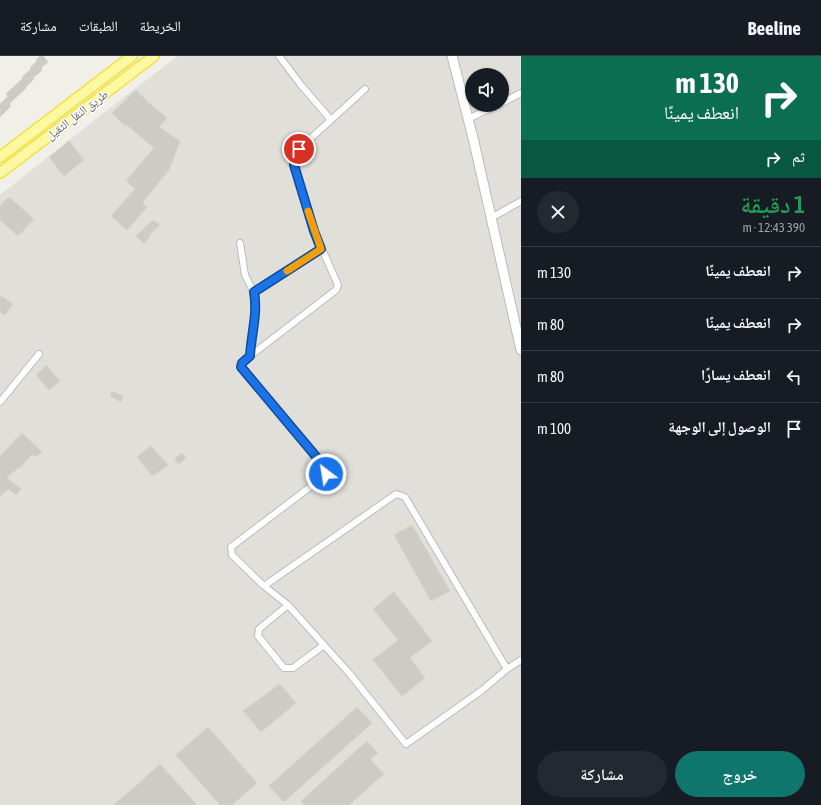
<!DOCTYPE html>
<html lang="ar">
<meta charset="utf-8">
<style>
:root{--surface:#171b24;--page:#242831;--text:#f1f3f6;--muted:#9ea1a6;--line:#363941;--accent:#0f766e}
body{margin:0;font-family:"Asap Condensed","Noto Naskh Arabic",sans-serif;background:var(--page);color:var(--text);direction:rtl;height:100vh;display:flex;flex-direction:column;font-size:15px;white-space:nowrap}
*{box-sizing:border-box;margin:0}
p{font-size:13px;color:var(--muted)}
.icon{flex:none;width:22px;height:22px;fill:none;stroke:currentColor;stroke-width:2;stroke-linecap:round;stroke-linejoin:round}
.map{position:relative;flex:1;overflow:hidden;direction:ltr}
.panel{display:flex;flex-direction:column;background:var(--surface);width:300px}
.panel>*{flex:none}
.hud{background:#0b6e4f;color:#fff;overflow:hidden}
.buttons{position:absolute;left:465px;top:12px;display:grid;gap:8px}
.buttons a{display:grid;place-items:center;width:44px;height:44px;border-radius:50%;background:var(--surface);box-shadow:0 1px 3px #0004;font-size:20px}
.pin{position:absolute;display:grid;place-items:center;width:34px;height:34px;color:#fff;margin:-17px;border:2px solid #fff;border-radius:50%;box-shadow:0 1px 4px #0007}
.me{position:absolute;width:44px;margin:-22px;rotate:329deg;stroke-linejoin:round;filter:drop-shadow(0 0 3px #0008)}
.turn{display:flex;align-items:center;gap:14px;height:84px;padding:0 16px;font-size:18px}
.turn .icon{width:52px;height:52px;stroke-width:2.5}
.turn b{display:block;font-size:28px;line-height:34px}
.then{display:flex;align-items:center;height:38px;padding:0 16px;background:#0003;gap:8px;font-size:15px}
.round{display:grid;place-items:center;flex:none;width:42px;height:42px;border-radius:21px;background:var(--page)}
.headline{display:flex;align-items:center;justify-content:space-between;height:68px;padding:0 16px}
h1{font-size:24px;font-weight:600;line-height:30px;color:#1e9e55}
.cta{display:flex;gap:8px;margin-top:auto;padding:8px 16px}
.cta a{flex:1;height:46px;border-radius:24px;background:var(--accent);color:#fff;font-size:16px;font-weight:600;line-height:46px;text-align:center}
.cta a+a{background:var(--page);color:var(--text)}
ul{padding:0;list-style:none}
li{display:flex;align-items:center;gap:12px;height:52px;padding:0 16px;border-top:1px solid var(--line)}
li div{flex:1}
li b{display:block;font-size:15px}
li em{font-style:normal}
header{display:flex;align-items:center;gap:24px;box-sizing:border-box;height:56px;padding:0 20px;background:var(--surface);border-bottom:1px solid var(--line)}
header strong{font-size:19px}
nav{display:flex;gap:22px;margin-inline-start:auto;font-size:14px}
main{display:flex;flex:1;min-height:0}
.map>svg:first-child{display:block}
.industrial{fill:#e0dfda;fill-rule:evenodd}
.building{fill:#cccbc4;stroke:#d6d4c6}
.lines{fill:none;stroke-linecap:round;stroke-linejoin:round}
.minor-casing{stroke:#babbc1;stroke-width:8}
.secondary-casing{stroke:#b9bbc1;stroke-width:11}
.trunk-casing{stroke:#f6d603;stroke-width:12}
.minor{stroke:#fff;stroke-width:6}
.secondary{stroke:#fff;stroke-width:9}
.trunk{stroke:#fcf9a2;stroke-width:10}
.route-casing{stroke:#114b97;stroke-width:10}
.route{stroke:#1a73e8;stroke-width:7}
.slow{stroke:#f59e0b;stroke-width:7}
.labels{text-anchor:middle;stroke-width:3;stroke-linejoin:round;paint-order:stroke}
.street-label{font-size:12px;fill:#5f6168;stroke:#fff}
</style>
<header>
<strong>Beeline</strong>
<nav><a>الخريطة</a><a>الطبقات</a><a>مشاركة</a></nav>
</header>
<main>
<section class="panel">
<div class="hud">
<div class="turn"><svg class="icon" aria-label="right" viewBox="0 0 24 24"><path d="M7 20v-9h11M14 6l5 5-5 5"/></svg><div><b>130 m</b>انعطف يمينًا</div></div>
<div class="then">ثم<svg class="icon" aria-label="right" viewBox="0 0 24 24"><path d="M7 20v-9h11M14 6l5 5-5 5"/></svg></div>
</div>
<div class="headline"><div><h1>1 دقيقة</h1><p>390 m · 12:43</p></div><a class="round"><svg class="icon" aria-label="close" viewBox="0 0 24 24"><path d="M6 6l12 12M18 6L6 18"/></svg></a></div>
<ul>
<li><svg class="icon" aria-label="right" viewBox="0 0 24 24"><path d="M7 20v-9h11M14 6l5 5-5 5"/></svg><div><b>انعطف يمينًا</b></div><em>130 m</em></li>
<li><svg class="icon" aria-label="right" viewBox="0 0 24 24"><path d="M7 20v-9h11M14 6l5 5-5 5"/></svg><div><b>انعطف يمينًا</b></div><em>80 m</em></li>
<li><svg class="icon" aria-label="left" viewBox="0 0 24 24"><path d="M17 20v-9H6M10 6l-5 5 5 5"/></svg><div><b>انعطف يسارًا</b></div><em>80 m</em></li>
<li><svg class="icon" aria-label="arrive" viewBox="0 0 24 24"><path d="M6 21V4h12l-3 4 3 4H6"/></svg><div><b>الوصول إلى الوجهة</b></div><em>100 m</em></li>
</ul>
<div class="cta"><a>خروج</a><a>مشاركة</a></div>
</section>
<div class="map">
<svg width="521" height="749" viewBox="0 0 521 749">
<rect width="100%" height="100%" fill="#f1f0e8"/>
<path class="industrial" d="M178 0H521V749H0V139L120 44ZM472 19H502V49H472Z"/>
<path class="building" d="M40 0H43L48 6 41 12 42 14 33 22 34 23 26 31V32L9 48 11 50 0 61V48L8 40 6 38 23 22 22 21 31 13 30 12 37 5 36 4Z
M136 34 150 48 167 62 159 71 180 85 169 114 142 147 147 151 127 174 111 160 135 133 126 125 154 92 127 69 126 71 112 57Z
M69 85 84 104 64 120 49 101Z
M9 141 34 163 18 180 0 164V150Z
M153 164 160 169 149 179 150 180 144 188 136 180Z
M0 239 13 248 5 259 0 256Z
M46 309 60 325 49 334 36 319Z
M112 335 123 340 121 346 110 340Z
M22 377 42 396 36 401 32 398 20 412 19 411 7 422 21 433 16 439 9 433 0 440V400Z
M151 390 168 409 152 420 137 401Z
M182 397 186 402 179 408 174 403Z
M412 469 450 535 431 545 394 479Z
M394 536 432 585 410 602 425 622 402 640 373 604 398 584 373 553Z
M280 628 296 647 261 676 243 655Z
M357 651 372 667 284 746 269 730Z
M208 671 257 727 232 749H220L176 699Z
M367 685 378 697 370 703 384 718 349 749H304L301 745Z
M160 708 197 749H113L136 730Z"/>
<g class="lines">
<g class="minor-casing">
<path id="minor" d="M279 0 301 29 331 64
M502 47 521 37
M468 63 497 49
M491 162 521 145
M240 187 245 219 254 237 256 246 250 300 336 234 338 229 314 175 294 109C293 102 295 99 299 93L365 33
M254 237 321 193
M250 300 242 307 241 311 244 316 324 410 326 418 322 422 231 491 232 499 264 530 396 438 405 441 507 613
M0 346 39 298
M264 530 288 549
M324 589 293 612H284L258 580 259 573 288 549 349 617 406 688 481 635 507 613 521 604"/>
</g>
<g class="secondary-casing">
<path id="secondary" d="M452 0 474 86 521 294"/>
</g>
<g class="trunk-casing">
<path id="trunk" d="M0 101 132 0
M0 117 154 0"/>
</g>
<use href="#minor" class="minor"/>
<use href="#secondary" class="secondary"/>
<use href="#trunk" class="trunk"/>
</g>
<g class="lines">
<g class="route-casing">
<path id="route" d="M299 93 294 99V109L314 175 321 193 254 236C258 257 251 280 250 300L242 307 241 311 324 410 326 418"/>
</g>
<use href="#route" class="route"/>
<path class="slow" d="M287 215 321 193 308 155"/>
</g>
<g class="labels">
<g class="street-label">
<text transform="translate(77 59) rotate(-37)" y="4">طريق النقل الثقيل</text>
</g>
</g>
</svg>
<div class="buttons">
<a><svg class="icon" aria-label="sound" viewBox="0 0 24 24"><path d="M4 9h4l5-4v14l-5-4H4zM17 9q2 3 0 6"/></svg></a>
</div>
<div class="pin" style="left:299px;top:93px;background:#d93025"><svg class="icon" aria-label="arrive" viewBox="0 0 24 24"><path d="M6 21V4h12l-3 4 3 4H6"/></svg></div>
<svg class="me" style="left:326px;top:418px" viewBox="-20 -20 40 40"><circle r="17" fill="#1a73e8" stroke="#fff" stroke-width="3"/><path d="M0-11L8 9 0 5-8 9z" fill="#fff"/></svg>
</div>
</main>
